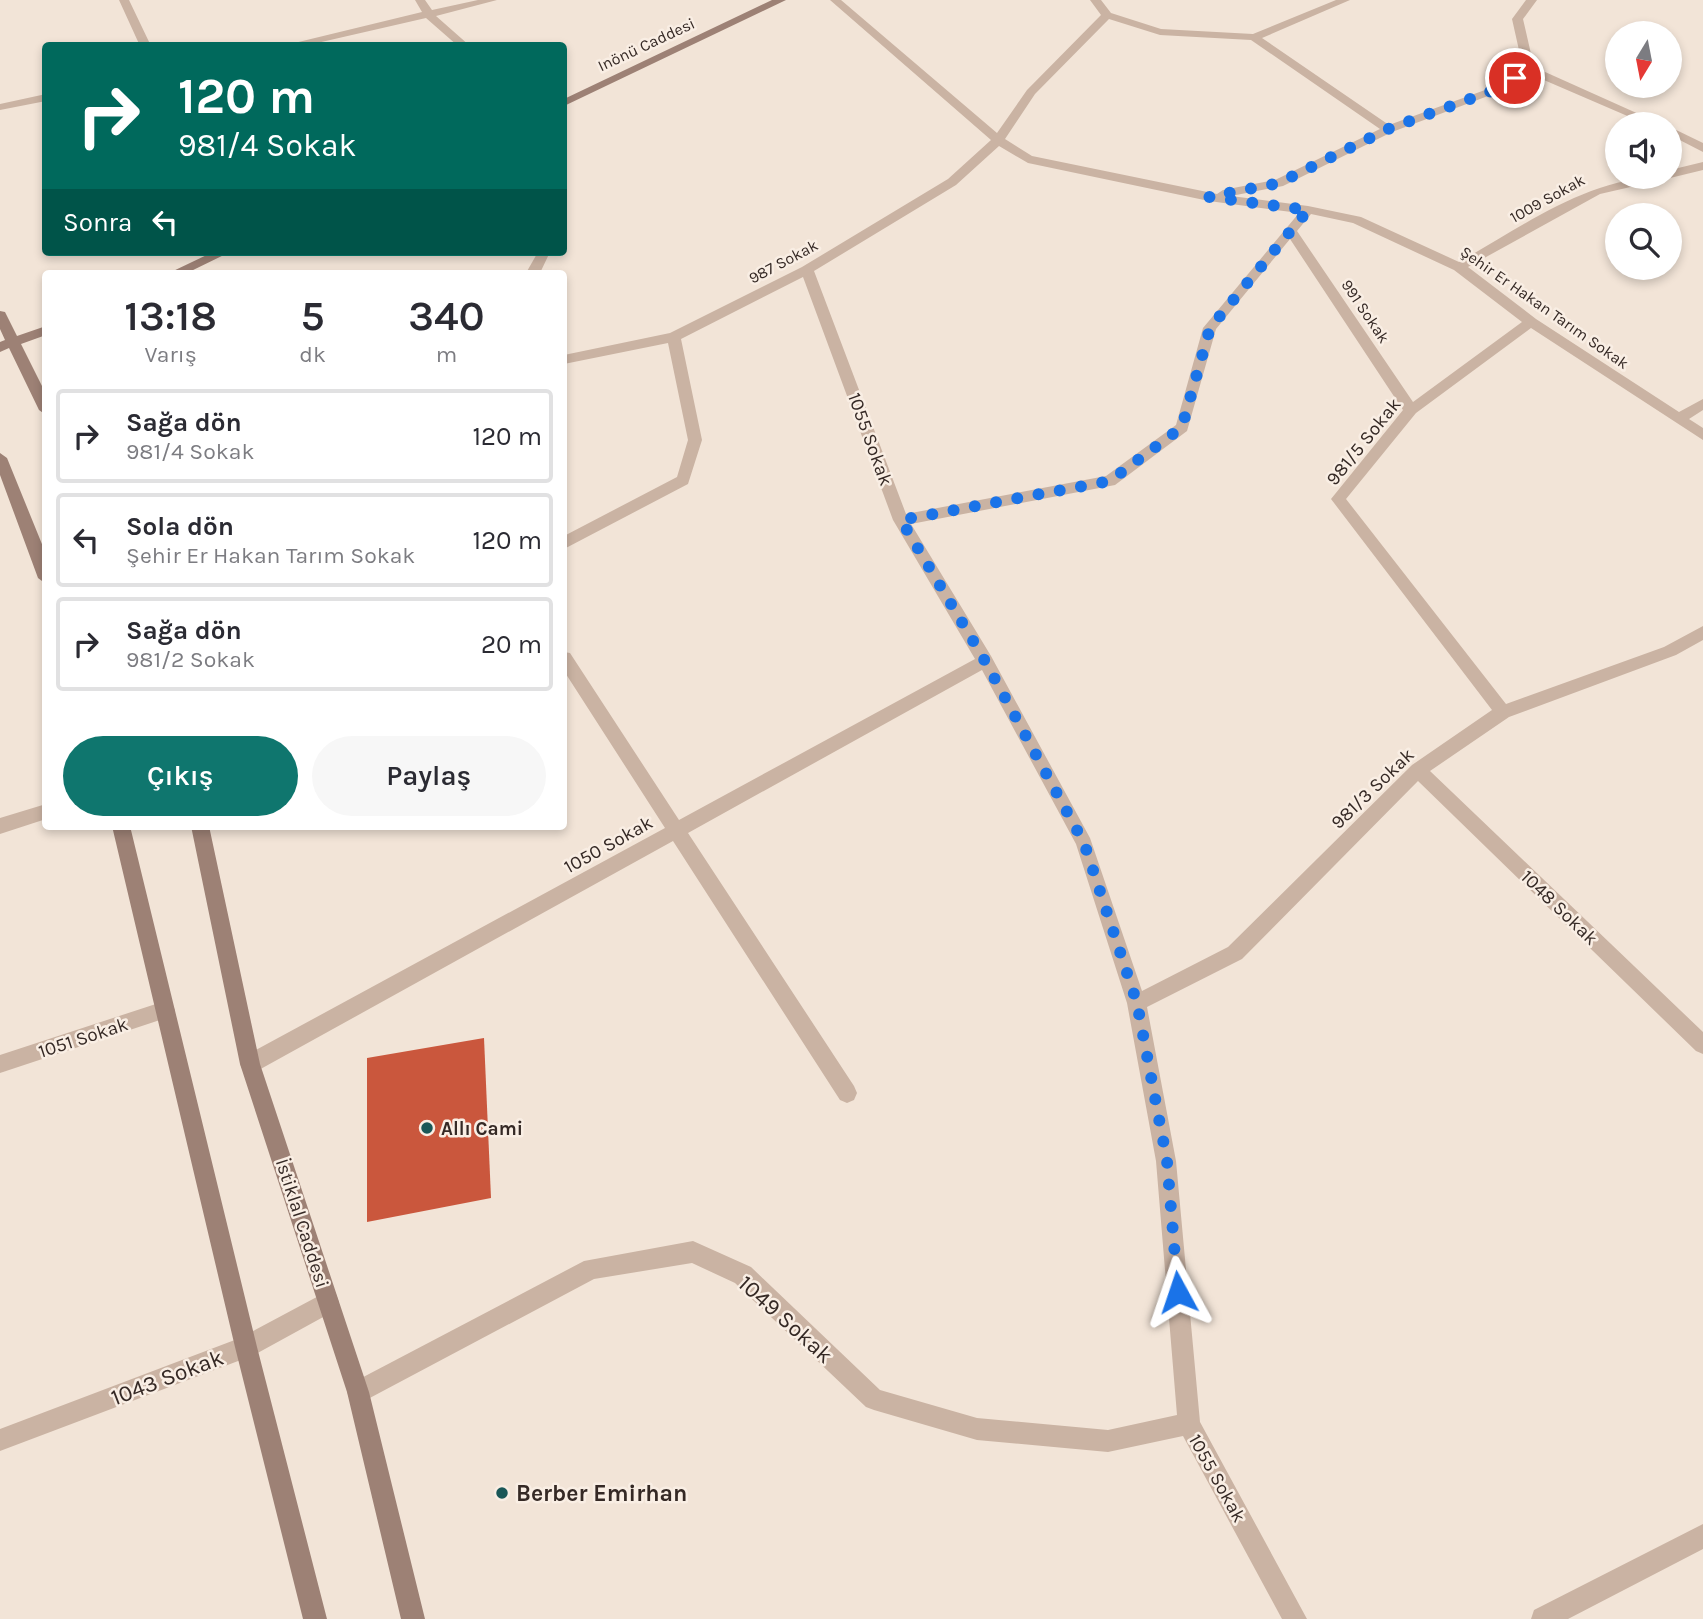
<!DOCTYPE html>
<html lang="tr">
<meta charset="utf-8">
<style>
:root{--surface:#fff;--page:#f7f7f7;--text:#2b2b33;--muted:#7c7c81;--line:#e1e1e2;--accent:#0f766e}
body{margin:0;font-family:Karla,sans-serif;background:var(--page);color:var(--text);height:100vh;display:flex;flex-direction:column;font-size:26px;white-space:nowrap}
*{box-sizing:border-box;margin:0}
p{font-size:23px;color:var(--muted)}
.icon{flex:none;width:38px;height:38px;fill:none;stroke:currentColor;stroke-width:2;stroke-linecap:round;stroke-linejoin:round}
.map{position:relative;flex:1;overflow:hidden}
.side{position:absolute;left:42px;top:270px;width:525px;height:560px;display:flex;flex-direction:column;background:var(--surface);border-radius:7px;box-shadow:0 4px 10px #0003}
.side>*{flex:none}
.hud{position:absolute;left:42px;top:42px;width:525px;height:214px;border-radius:7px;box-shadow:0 4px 10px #0003;background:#00695c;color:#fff;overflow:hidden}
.needle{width:46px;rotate:190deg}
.fabs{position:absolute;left:1605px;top:21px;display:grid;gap:14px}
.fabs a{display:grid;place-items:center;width:77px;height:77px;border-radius:50%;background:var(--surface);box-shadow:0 4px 10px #0003;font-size:35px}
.pin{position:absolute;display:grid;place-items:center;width:60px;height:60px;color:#fff;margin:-30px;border:4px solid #fff;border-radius:50%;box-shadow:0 2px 7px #0007}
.me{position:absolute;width:77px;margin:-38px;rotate:355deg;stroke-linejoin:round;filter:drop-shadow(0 0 5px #0008)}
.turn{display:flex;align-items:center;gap:24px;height:147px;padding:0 21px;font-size:32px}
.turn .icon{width:91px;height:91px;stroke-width:2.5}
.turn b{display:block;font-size:49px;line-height:60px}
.then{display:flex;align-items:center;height:66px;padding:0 21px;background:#0003;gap:14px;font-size:26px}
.eta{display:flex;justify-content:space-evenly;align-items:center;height:119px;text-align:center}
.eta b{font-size:42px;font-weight:600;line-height:49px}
.action{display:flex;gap:14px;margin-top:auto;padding:14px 21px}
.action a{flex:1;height:80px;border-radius:42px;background:var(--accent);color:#fff;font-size:28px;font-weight:600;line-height:80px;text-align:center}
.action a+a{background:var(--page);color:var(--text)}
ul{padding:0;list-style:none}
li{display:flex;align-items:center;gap:21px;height:94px;margin:0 14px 10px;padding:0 7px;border:4px solid var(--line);border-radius:7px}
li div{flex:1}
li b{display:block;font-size:26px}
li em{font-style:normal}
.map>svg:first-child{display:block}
.building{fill:#ca573d}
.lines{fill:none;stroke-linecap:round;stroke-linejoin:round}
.street{fill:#cab3a3;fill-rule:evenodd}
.secondary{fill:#9d8175;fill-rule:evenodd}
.route{stroke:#1a73e8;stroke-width:12;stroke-dasharray:0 21.6}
.poi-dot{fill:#1a5757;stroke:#f9eee4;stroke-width:2.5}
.labels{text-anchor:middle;stroke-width:5;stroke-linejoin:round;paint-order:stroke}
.far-street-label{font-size:16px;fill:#352925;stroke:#f9eee4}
.street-label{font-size:19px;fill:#352925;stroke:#f9eee4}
.poi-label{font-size:19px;font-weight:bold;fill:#352925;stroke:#f9eee4;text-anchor:start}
.near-street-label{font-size:23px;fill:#352925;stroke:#f9eee4}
.near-poi-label{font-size:23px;font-weight:bold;fill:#352925;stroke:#f9eee4;text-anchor:start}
</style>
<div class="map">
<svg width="1703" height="1619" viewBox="0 0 1703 1619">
<rect width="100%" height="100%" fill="#f2e4d7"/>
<path class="building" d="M484 1038 491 1198 367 1222V1058Z"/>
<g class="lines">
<path class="street" d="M119 0H129L151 46H140Z
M415 0H425L432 10 478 0H497L436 16 470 46H458L426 18 304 46H282L422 12Z
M830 0H841L997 133 1027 90 1101 15 1090 0H1101L1111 13 1161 29 1253 34 1336 0H1350L1262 38 1389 125 1496 86 1523 68 1512 19 1526 0H1537L1523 19 1534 67 1661 124H1646L1530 74 1504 90 1392 132 1283 186 1231 196 1308 206 1361 217 1459 262C1522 227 1588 177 1663 177L1661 180 1600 194 1468 267 1536 319 1679 412 1703 399V410L1689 419 1703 428V440L1531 328 1416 413 1346 499 1506 704 1664 647 1703 626V640L1676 655 1509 717 1430 771 1703 1032V1054L1696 1051 1418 781 1242 959 1147 1007 1176 1161 1200 1422 1307 1619H1282L1183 1436 1108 1452 977 1440 874 1410 866 1407 735 1283 692 1263 594 1279 366 1400 358 1403 350 1400 347 1392 350 1384 584 1261 693 1241 751 1267 880 1390 977 1418 1108 1430 1177 1415 1156 1161 1127 1003 1076 844 982 670 688 833 854 1086 857 1093 854 1100 847 1103 840 1100 673 841 257 1071 250 1073 243 1071 240 1064 243 1057 665 828 564 671V652L570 653 679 820 975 659 893 520 803 277 681 339 702 440 688 484 564 549V536L677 477 688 440 668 343 564 364V355L670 333 802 267 948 179 991 140ZM1109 19 1160 35 1251 40 1380 129 1275 180 1223 190 1217 194 1032 156 1005 139 1035 94ZM999 146 1028 163 1209 201 1299 213 1203 328 1176 425 1106 476 906 514 814 271 956 185ZM1311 214 1353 223 1454 270 1522 322 1413 402 1297 231ZM1290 239 1403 410 1331 499 1492 710 1412 765 1228 947 1142 991 1090 838 991 656 911 524 1115 485 1187 431 1216 329Z
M46 94V101L0 110V104Z
M1670 127 1703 143V152L1670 135Z
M1703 162V170L1670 178 1666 177H1670V170Z
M538 252H550L540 273H526Z
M46 804V819L0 834V818Z
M165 1001 172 1004 175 1010 172 1016 0 1073V1055Z
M328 1291 336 1294 339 1302 336 1310 254 1355 0 1451V1429L240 1338Z
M1703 1524V1549L1568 1619H1531L1534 1610Z"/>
<path class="secondary" d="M772 0H786L564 106V99Z
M213 252H230L187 273H169Z
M0 311 5 312 17 336 46 326V335L21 344 46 394V415L39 410 9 348 0 352V342L5 340 0 329Z
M0 453 7 458 46 554V584L38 578 0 475Z
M112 826H130L257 1347 327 1619H303L235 1347Z
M191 826H209L260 1064 369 1392 425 1619H401L347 1392 240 1064Z"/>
</g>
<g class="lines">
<path class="route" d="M1178 1292 1167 1161 1137 1003 1084 843 985 661 901 520 1110 481 1182 427 1210 328 1308 210 1209 197 1279 183 1388 129 1500 88 1515 78"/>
</g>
<g class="poi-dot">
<circle cx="427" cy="1128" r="7"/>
<circle cx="502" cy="1493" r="7"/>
</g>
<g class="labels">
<g class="far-street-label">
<text transform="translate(646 44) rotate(-25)" y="6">Inönü Caddesi</text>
<text transform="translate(1547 198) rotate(-29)" y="6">1009 Sokak</text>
<text transform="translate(783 261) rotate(-28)" y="6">987 Sokak</text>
<text transform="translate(1545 307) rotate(35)" y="6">Şehir Er Hakan Tarım Sokak</text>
<text transform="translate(1366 311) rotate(56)" y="6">991 Sokak</text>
</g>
<g class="street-label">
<text transform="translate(871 439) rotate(70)" y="7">1055 Sokak</text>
<text transform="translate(1363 441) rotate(-51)" y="7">981/5 Sokak</text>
<text transform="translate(1372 788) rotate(-44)" y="7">981/3 Sokak</text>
<text transform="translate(608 844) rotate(-29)" y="7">1050 Sokak</text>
<text transform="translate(1560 907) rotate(44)" y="7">1048 Sokak</text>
<text transform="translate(83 1037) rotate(-18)" y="7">1051 Sokak</text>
<text transform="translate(303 1223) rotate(72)" y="7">İstiklal Caddesi</text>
<text transform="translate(1218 1478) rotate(61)" y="7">1055 Sokak</text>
</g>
<g class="poi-label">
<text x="441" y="1135">Allı Cami</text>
</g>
<g class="near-street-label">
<text transform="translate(786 1319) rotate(42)" y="8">1049 Sokak</text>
<text transform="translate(167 1377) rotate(-21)" y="8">1043 Sokak</text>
</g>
<g class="near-poi-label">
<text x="516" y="1501">Berber Emirhan</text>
</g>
</g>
</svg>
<div class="fabs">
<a><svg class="needle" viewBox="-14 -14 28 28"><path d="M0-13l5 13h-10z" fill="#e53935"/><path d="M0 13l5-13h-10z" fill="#7c7c81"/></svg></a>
<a><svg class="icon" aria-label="sound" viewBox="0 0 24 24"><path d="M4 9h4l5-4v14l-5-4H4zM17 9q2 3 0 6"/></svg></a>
<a><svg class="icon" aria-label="search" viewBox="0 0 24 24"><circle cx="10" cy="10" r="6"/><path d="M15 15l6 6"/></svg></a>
</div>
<div class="pin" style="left:1515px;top:78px;background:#d93025"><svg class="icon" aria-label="arrive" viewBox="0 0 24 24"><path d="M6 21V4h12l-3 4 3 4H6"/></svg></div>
<svg class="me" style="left:1178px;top:1292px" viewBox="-20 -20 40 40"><path d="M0-17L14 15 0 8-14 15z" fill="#1a73e8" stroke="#fff" stroke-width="4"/></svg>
<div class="hud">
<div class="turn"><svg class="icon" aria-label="right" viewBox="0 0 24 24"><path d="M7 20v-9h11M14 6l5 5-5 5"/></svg><div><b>120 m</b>981/4 Sokak</div></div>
<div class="then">Sonra<svg class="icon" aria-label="left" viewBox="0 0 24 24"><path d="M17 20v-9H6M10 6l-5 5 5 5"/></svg></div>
</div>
<section class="side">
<div class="eta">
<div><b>13:18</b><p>Varış</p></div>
<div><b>5</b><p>dk</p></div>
<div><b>340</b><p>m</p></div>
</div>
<ul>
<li><svg class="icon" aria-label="right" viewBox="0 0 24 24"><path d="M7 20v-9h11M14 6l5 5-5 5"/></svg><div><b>Sağa dön</b><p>981/4 Sokak</p></div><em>120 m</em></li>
<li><svg class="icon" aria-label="left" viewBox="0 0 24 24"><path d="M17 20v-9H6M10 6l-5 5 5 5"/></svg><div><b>Sola dön</b><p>Şehir Er Hakan Tarım Sokak</p></div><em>120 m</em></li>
<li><svg class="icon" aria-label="right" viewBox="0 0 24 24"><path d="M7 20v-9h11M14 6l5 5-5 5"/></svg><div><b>Sağa dön</b><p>981/2 Sokak</p></div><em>20 m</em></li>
</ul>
<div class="action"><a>Çıkış</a><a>Paylaş</a></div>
</section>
</div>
